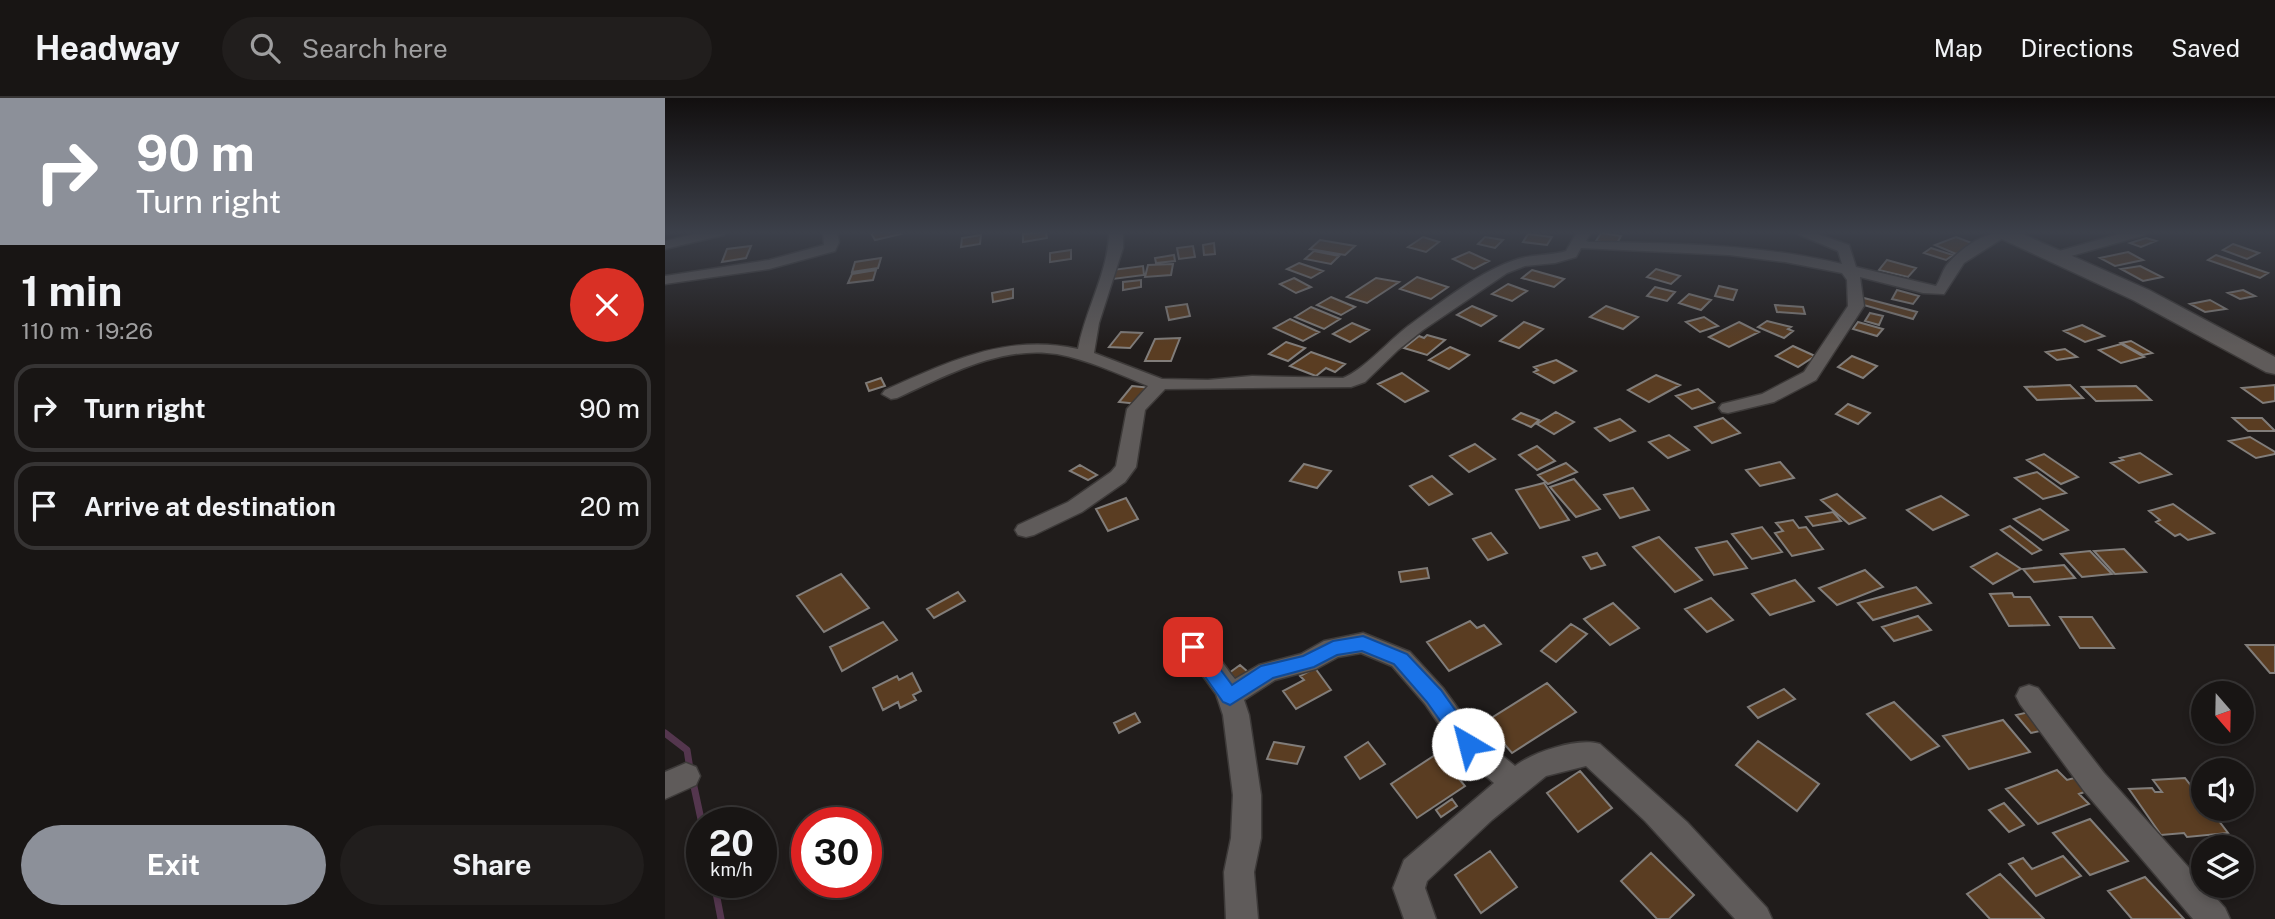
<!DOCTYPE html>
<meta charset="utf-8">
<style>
:root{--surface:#181514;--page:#211e1d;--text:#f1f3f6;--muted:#9f9fa0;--line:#363434;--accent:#8c9099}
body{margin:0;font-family:"Public Sans",sans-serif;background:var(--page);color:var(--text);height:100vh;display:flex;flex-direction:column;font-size:26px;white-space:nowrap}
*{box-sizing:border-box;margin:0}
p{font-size:23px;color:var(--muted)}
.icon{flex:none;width:38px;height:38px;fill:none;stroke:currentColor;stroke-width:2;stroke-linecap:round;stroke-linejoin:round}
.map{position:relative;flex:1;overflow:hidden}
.details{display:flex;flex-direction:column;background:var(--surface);width:665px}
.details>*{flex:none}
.guide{background:#8c9099;color:#fff;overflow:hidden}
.needle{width:46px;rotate:160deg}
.buttons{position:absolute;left:1526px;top:583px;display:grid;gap:14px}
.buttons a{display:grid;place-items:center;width:63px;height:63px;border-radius:50%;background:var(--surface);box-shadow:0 4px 10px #0003,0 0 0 2px var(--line);font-size:35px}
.speed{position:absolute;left:21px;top:709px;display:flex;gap:14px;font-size:35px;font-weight:700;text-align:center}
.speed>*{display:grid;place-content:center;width:91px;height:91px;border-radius:50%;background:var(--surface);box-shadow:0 4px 10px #0003,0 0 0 2px var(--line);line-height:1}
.speed small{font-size:18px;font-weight:400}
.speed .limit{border:10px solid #d22;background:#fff;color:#111}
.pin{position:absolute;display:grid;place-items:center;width:60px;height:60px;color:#fff;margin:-30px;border-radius:14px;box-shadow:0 4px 10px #0006}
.me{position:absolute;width:77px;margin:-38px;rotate:323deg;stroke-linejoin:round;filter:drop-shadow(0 0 5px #0008)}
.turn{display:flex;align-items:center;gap:24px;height:147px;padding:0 21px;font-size:32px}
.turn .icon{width:91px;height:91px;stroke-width:2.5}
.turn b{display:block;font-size:49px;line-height:60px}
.round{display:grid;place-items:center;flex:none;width:74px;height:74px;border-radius:37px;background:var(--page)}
.summary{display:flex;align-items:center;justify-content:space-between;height:119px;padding:0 21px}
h1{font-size:42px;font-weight:700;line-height:52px}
.cta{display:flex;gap:14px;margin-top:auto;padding:14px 21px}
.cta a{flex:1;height:80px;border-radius:42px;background:var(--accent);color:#fff;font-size:28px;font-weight:700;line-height:80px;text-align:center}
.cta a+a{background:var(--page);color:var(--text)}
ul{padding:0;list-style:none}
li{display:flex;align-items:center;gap:21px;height:88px;margin:0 14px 10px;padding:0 7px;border:4px solid var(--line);border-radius:21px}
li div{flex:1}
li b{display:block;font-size:26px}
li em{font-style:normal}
header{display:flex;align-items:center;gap:42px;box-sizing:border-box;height:98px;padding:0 35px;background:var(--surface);border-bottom:2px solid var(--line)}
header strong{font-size:33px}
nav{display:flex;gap:38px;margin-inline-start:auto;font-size:24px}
.search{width:490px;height:63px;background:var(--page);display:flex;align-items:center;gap:18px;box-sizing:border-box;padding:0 24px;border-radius:38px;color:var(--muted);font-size:26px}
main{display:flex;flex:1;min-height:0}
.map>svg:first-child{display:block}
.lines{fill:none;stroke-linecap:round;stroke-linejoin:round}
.stream{stroke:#54364e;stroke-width:7}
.building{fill:#5a3d22;stroke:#817d7a;stroke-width:2}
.street-casing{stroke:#3d3a39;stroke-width:3}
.secondary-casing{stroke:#3d3a39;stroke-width:3}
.street{fill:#5f5b5a;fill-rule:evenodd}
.secondary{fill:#5f5b5a;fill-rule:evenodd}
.route{fill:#1a73e8;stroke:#114b97;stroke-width:2}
</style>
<header>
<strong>Headway</strong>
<div class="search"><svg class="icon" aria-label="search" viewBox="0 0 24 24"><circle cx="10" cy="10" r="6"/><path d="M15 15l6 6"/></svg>Search here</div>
<nav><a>Map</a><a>Directions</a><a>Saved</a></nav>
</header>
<main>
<section class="details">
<div class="guide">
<div class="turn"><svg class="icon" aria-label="right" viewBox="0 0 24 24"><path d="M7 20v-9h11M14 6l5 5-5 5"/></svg><div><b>90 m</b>Turn right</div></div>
</div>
<div class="summary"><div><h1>1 min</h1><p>110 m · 19:26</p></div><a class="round" style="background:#d93025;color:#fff"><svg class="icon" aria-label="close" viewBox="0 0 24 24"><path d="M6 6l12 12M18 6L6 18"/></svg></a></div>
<ul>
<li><svg class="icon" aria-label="right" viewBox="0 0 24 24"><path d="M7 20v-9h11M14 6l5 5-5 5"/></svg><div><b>Turn right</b></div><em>90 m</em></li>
<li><svg class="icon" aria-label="arrive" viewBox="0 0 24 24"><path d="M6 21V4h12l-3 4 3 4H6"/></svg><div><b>Arrive at destination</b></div><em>20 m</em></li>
</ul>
<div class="cta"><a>Exit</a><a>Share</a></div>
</section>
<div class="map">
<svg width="1610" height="821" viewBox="0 0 1610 821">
<rect width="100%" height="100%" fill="#201c1b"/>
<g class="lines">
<path class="stream" d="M0 635 22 652 25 671
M28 684 37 726
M49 784 56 821"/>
</g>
<path class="building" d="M211 134H234L236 136 210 142 206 135Z
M381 134 382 140 358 144V136Z
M936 135 956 138 951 147 931 143Z
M863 136 887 139 882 147 858 144Z
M316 137 315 146 296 149 297 140Z
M758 139 774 144 761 154 743 149Z
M820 139 838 142 830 150 813 146Z
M1291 139 1312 147 1291 156 1270 147Z
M1481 140 1491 143 1476 149 1465 145Z
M655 142 690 148 680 157 645 151Z
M549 145 550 156 539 157 538 147Z
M1568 146 1594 155 1582 161 1558 152Z
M86 148 81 160 57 164 62 151Z
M528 148 530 159 514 161 512 150Z
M1266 150 1288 157 1281 162 1259 155Z
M406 152V161L385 164V155Z
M649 153 674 158 666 166 640 161Z
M804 154 824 163 809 171 788 161Z
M1463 154 1478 162 1450 168 1435 160Z
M509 157 510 163 491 165 490 160Z
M1551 157 1603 175 1595 180 1543 162Z
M216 160 213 170 187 174 190 164Z
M1222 162 1251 170 1243 179 1214 172Z
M634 165 658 173 646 180 622 171Z
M508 166 506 177 480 179 483 167Z
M478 168 479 177 448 181 447 172Z
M1475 168 1497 179 1478 183 1456 171Z
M991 171 1015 178 1006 186 982 179Z
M211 172 208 182 183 185 187 176Z
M867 172 899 181 889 189 857 180Z
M752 179 783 189 766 201 735 191Z
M629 180 646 189 631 195 615 186Z
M711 180 734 184 702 205 682 199Z
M476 182V189L458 192V184Z
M843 186 862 193 847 203 827 196Z
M1054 188 1072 192 1068 202 1050 198Z
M990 189 1010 194 1002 203 982 198Z
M348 191V200L328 204 327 195Z
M1232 192 1254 198 1248 206 1227 201Z
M1578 192 1590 198 1575 201 1563 195Z
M1024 196 1046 202 1036 212 1014 205Z
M666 199 690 209 676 217 652 207Z
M1199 200 1252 214 1248 221 1195 206Z
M1545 202 1561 211 1540 214 1525 206Z
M522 206 525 218 504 222 501 209Z
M1110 207 1138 209 1140 216 1112 214Z
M807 208 831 218 816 228 792 217Z
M941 208 973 219 958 231 925 219Z
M646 209 675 221 659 231 630 219Z
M1205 215 1218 218 1214 227 1200 223Z
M1039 219 1053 228 1035 234 1021 224Z
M625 221 654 234 638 243 609 230Z
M1102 223 1126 229 1123 231 1128 233 1119 240 1093 229Z
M859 224 878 231 854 250 835 243Z
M1074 224 1094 234 1064 249 1044 239Z
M1193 224 1218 231 1212 238 1188 231Z
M687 225 704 232 685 244 668 236Z
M1417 227 1439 238 1420 244 1399 233Z
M456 234 477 235 465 250 444 249Z
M762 237 780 242 762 257 739 250 754 238 759 240Z
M515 240 506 263H480L490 241Z
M1466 243 1487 255 1478 257 1456 245Z
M621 244 640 250 623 263 604 256Z
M1456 246 1479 259 1456 265 1434 252Z
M1128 248 1150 258 1133 269 1111 258Z
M785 249 804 257 784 271 764 262Z
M1400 251 1412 259 1392 262 1381 254Z
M646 254 680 266 670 274 661 270 651 278 625 268Z
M1187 258 1212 268 1198 280 1173 269Z
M891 262 911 273 889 285 869 274 873 272 869 269Z
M737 275 763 293 740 304 713 286Z
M991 277 1015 287 984 304 963 292Z
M216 280 220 288 204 293 201 285Z
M1405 287 1418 300 1372 302 1360 289Z
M1610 287V303L1598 305 1577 290Z
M467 288 487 290 474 306 454 304Z
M1471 288 1486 302 1431 303 1417 289Z
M1033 291 1049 304 1027 311 1011 298Z
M1183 306 1205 315 1193 326 1171 316Z
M891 314 909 324 889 336 872 326Z
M856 315 874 322 866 329 848 321Z
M1058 320 1075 335 1047 345 1030 329Z
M1568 320H1597L1610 333H1583Z
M955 321 970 333 945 343 930 330Z
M1004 337 1024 352 1003 360 984 344Z
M1585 339 1610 354V356L1591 360 1564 343Z
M810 346 830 361 804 374 785 358Z
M872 348 890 363 872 372 854 357Z
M1475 355 1506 376 1474 385 1446 365 1458 362 1455 360Z
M1379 356 1413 379 1396 386 1362 362Z
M1115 364 1129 380 1095 388 1081 372Z
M901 365 912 374 883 386 873 377Z
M639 366 666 373 652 390 625 383Z
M415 367 432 377 423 382 405 373Z
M1372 374 1401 395 1378 401 1350 380Z
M767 378 787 396 764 407 745 388Z
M909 381 935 411 911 419 885 389Z
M879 385 904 422 875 430 851 392Z
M968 390 984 412 955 420 939 397Z
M1172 396 1200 420 1184 426 1156 402Z
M1276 398 1303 417 1268 432 1242 412Z
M461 400 473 421 443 433 431 411Z
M1508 406 1549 435 1523 442 1515 436 1510 438 1491 424 1495 422 1484 413Z
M1375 411 1403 432 1378 442 1349 421Z
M1168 414 1176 423 1148 428 1141 419Z
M1128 422 1134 430 1141 429 1158 451 1127 458 1110 435 1118 433 1111 425Z
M1345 428 1376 452 1367 456 1336 432Z
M1097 429 1117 454 1087 461 1067 436Z
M826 435 842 455 823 462 808 441Z
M994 439 1037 482 1010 494 968 449Z
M1062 443 1082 470 1049 477 1031 450Z
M1459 451 1481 474 1450 476 1429 453Z
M1425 453 1447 476 1417 479 1396 456Z
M932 455 940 467 926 471 918 459Z
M1332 455 1356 471 1328 486 1306 469Z
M1399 467 1410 480 1369 484 1358 471Z
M762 470 764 480 736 484 734 474Z
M1200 472 1218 489 1172 507 1154 490Z
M176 476 204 510 159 534 132 498Z
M1130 482 1149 503 1105 517 1087 496Z
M1251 489 1266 505 1208 522 1193 505Z
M293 494 300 503 269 520 262 511Z
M1347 495 1349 499H1365L1384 527 1344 528 1325 496Z
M1046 500 1068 522 1042 534 1020 511Z
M948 505 974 530 945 547 919 521Z
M1253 518 1266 532 1229 543 1217 529Z
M1395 519H1427L1449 550H1415Z
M805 523 812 530 819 527 836 546 784 573 762 544Z
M218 524 232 542 177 573 165 549Z
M906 526 922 536 891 564 876 553Z
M1581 547H1610V575H1605Z
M575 567 583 574 572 582 564 575Z
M650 570 666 592 631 611 618 593 639 582 635 578Z
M247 575 256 593 248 597 251 602 235 610 233 604 218 612 208 590 232 578 234 582Z
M882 585 911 614 847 655 820 624Z
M1119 591 1130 601 1093 620 1083 609Z
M1229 604 1274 648 1246 662 1202 616Z
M1364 614 1380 632 1366 635 1351 617Z
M470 615 475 624 454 635 449 625Z
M1338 622 1365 654 1304 671 1278 638Z
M1093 643 1154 686 1132 713 1071 667Z
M609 644 639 649 632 666 602 661Z
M703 644 720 666 695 681 680 659Z
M773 655 782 666 787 663 800 679 795 682 800 688 752 720 726 686Z
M1392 672 1402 682 1409 680 1422 693 1414 696 1424 706 1373 726 1341 691Z
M915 673 947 710 913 734 882 695Z
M1520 680 1538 703V710H1544L1563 735 1522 739 1519 735 1496 737 1464 691 1487 690 1490 694H1497L1488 682Z
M787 701 792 708 776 719 771 712Z
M1339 705 1359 727 1344 734 1324 712Z
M1425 721 1463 763 1425 777 1388 735Z
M825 753 852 789 816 815 790 777Z
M986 755 1029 797 1004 821H992L956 783Z
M1398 758 1416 778 1371 798 1344 766 1358 760 1367 771Z
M1335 776 1379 821H1325L1302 796Z
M1480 779 1519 821H1467L1443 793Z"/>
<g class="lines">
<g class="street-casing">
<path id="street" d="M38 134H61L59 137 0 151V143Z
M158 134H172L174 144 170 153 104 171 0 186V178L104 162 159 147Z
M444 134H458V150L434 225 429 255 497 281 543 282 587 278 678 280C699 272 726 240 746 226 778 203 815 173 853 161 868 156 885 158 901 153L912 134H926L921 143 924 144C1009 145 1094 146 1177 166L1173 153 1128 134H1147L1184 147 1191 169 1271 188C1275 182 1277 174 1281 168 1295 150 1324 130 1346 135L1299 165 1279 196 1258 195 1195 179 1199 208 1151 282 1109 304 1063 315 1057 314 1054 310 1057 306 1097 296 1139 274 1183 208 1182 182 1177 175 1120 164 1064 157 916 150 911 159 890 165 860 168 842 175 758 232 733 252 700 284 686 289 500 291 480 312 471 369 460 384 417 414 369 437 361 439 353 437 350 432 353 427 403 404 446 374 451 368 462 311 483 288C454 276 423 262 392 256 336 247 281 278 232 300L226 301 217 296 220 292C284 264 341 235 413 251 420 212 444 173 444 134Z
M1461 134H1482L1480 137 1392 162 1385 158 1387 155Z
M698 535 745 554 778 590 813 638 850 668C868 654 913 639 935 646L1022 724 1102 810 1107 821H1070L980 723 921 668 881 678 827 722 762 783 760 790 771 821H739L728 790 739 762 829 685 793 654 760 606 727 568 696 555 673 559 651 571 610 582 579 602 584 617 596 697V740L589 774 593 821H561L559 774 566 740 568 697 558 617 551 596 517 549 520 542C542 535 557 566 570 581L594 567 636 556 659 543Z
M1364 587 1373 590 1439 675 1560 810 1565 821H1528L1419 693 1355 606 1351 598 1355 590Z
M21 665 31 669 35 678 31 687 0 701V674Z"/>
</g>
<g class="secondary-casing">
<path id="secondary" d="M1327 134H1353L1484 192 1610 259V276L1601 274 1468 202 1330 138Z"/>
</g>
<use href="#street" class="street"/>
<use href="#secondary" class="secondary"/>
</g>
<linearGradient id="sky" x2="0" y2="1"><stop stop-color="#120f0f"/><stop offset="0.54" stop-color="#3c404a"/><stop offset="1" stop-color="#3c404a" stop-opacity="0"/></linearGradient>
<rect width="1610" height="249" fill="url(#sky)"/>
<path class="route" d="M698 538 742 556 776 592 810 640 813 646 810 652 803 655 796 652 762 604 729 566 697 553 672 557 649 569 608 580 565 607 558 604 519 549 522 544 528 541 535 544 567 587 596 568 638 558 668 543Z"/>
</svg>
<div class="buttons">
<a><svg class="needle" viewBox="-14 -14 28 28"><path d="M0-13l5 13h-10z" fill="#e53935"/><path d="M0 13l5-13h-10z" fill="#9f9fa0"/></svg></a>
<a><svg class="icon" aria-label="sound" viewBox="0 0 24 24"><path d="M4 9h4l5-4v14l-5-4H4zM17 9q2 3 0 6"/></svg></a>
<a><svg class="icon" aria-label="layers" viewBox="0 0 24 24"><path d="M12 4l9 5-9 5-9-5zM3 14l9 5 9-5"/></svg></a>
</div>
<div class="speed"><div>20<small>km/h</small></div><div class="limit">30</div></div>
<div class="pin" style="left:528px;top:549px;background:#d93025"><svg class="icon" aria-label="arrive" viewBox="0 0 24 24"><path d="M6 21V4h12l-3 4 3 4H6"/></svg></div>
<svg class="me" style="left:803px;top:646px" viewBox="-20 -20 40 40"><circle r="19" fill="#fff"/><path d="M0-13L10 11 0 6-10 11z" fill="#1a73e8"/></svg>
</div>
</main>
